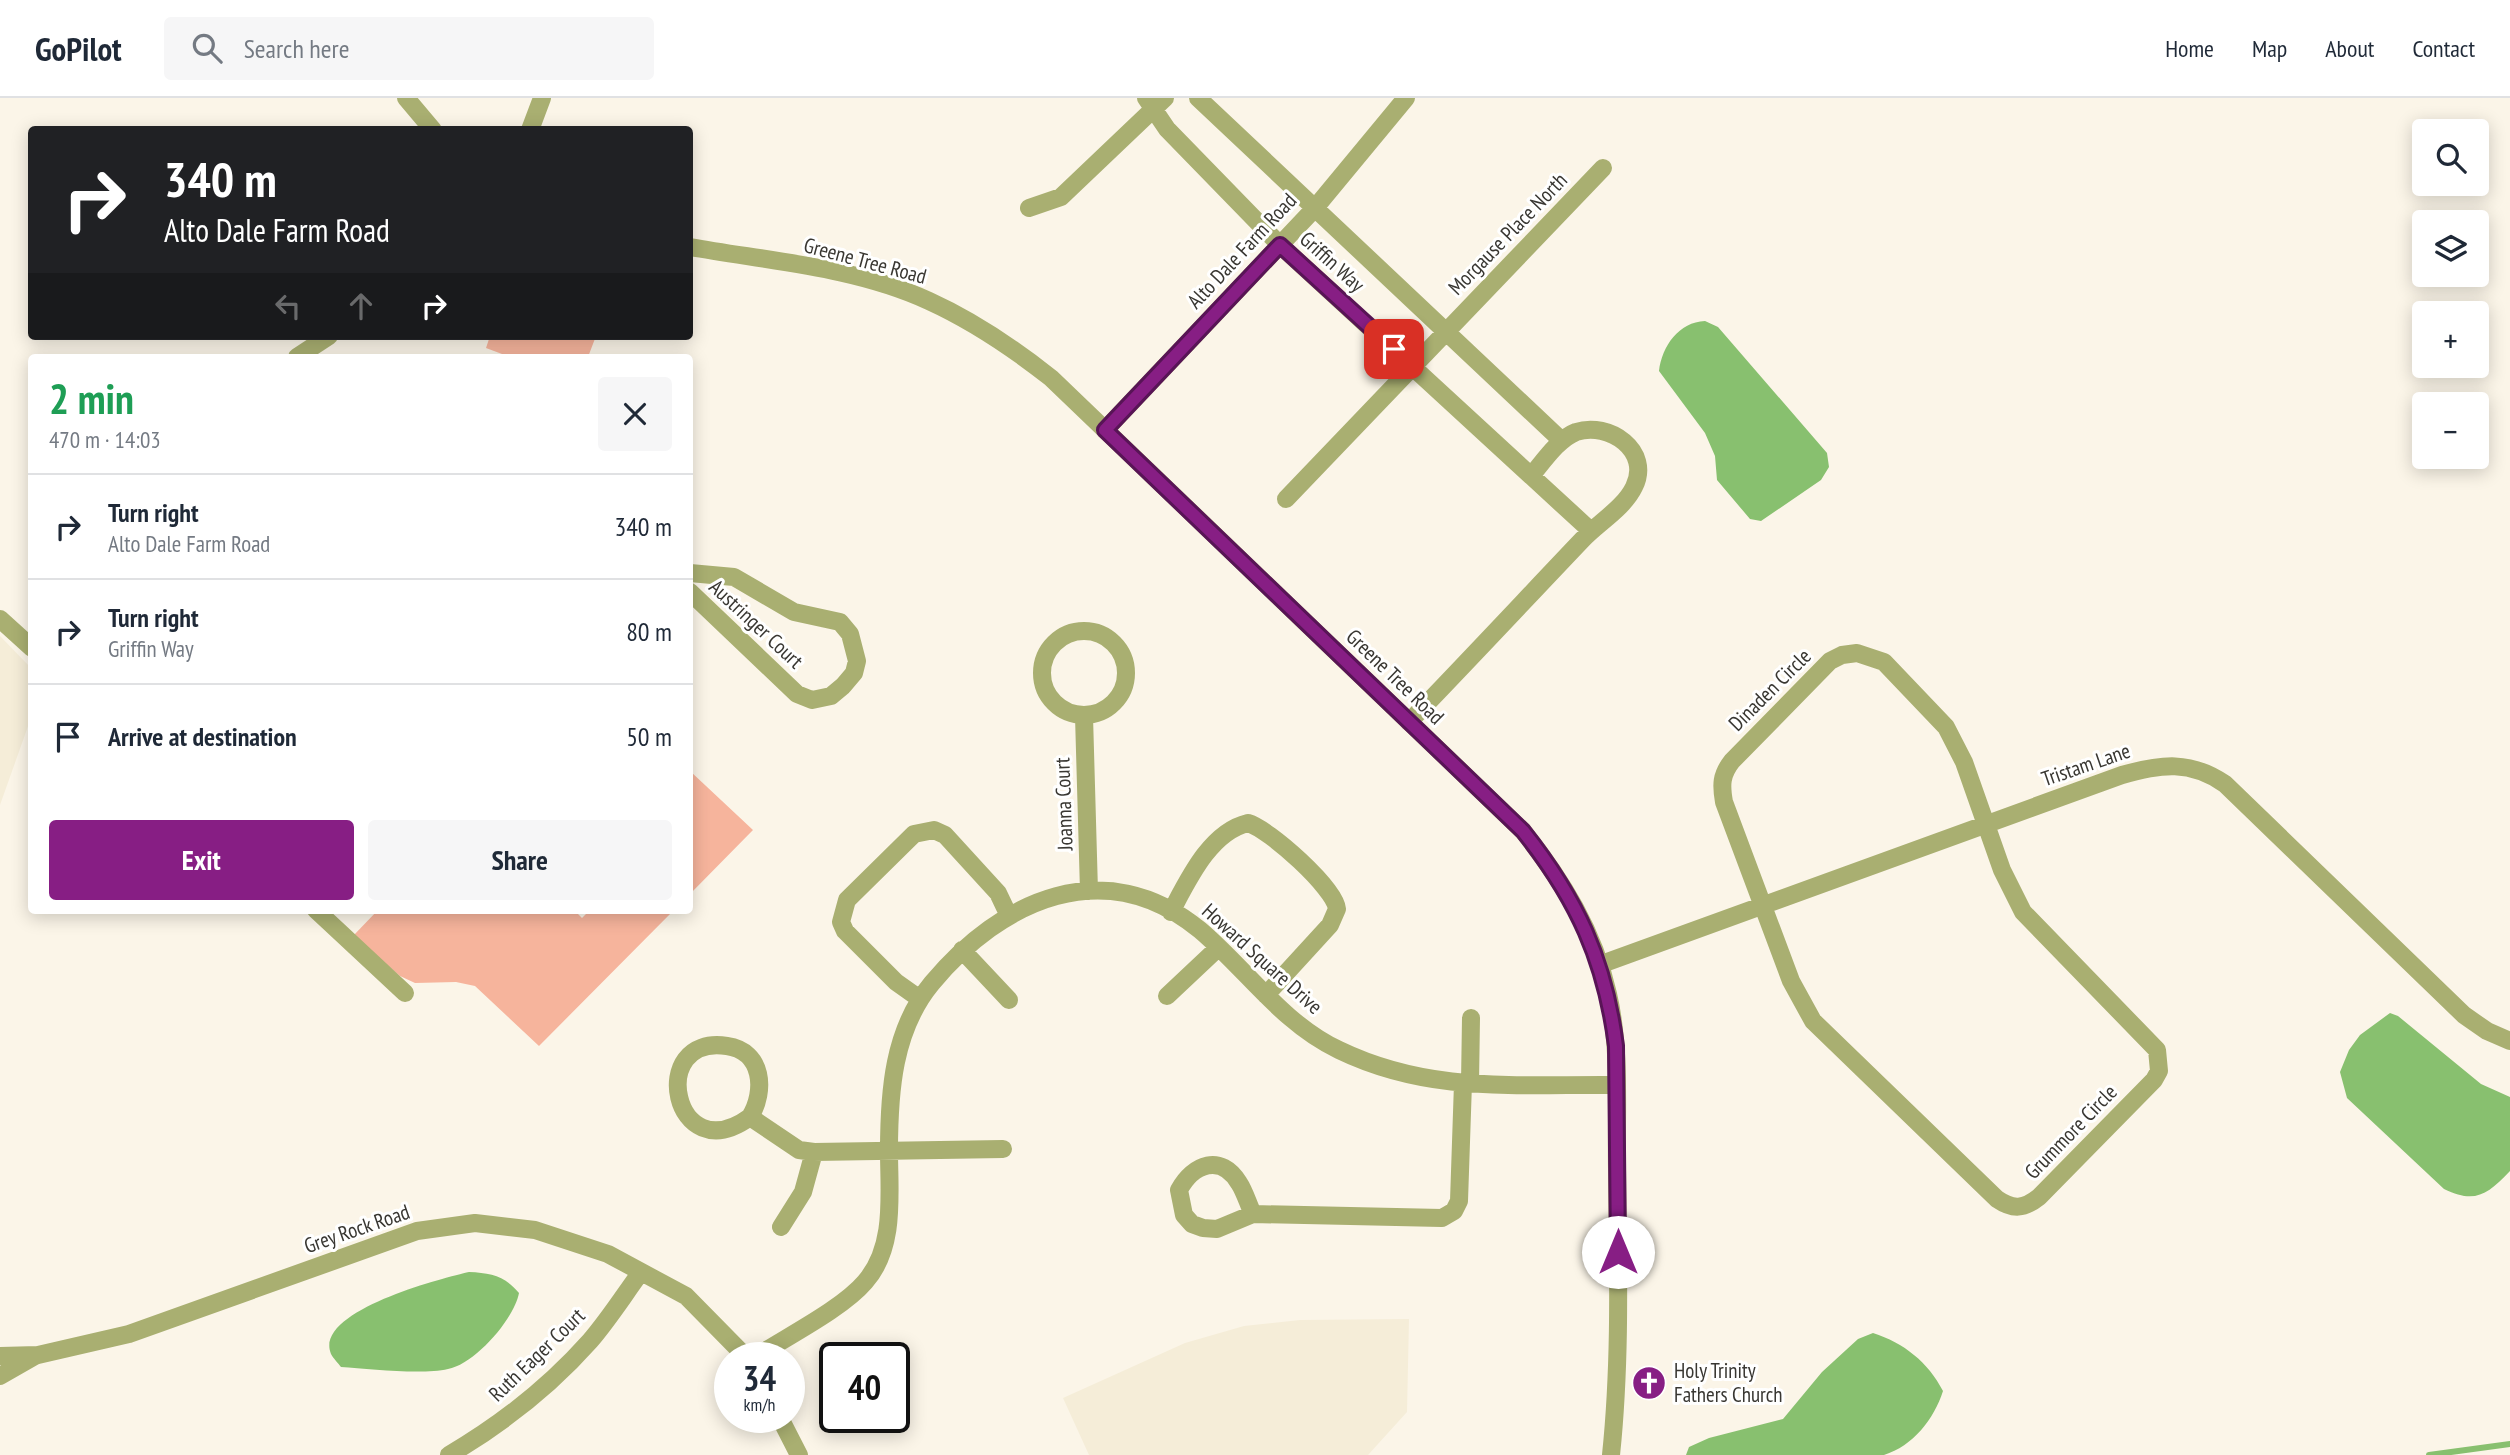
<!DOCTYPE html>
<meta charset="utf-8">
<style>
:root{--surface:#fff;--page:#f6f6f7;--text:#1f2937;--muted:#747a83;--line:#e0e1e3;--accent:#871e84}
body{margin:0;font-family:"PT Sans Narrow",sans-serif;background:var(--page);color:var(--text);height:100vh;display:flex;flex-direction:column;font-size:26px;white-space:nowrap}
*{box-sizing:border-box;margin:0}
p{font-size:23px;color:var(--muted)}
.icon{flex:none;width:38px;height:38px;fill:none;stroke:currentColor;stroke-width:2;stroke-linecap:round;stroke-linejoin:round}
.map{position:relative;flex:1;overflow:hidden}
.panel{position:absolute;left:28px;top:256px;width:665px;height:560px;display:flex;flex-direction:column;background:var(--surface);border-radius:7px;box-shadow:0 4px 18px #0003}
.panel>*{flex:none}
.guide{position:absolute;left:28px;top:28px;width:665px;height:214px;border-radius:7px;box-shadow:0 4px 18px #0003;background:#202124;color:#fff;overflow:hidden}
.tools{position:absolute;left:2412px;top:21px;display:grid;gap:14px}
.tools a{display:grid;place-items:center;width:77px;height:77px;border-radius:7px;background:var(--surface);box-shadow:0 4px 18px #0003;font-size:35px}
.speed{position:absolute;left:714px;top:1244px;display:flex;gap:14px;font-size:35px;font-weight:700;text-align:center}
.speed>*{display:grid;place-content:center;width:91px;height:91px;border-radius:50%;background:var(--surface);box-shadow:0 4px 18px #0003;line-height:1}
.speed small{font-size:18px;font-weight:400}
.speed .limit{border:4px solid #111;border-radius:10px;background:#fff;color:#111}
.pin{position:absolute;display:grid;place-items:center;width:60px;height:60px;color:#fff;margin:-30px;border-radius:14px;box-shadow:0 4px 10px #0006}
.me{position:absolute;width:77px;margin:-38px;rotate:0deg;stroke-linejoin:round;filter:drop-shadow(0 0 5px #0008)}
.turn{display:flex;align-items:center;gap:24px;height:147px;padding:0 21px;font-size:32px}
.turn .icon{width:91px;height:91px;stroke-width:2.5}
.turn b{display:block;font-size:49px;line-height:60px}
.lanes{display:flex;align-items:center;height:66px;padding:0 21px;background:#0003;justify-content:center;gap:35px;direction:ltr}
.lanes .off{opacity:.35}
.round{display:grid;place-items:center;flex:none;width:74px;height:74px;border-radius:7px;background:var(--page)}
.overview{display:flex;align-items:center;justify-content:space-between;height:119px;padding:0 21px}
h1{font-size:42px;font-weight:700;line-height:52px;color:#1e9e55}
.cta{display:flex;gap:14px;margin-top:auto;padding:14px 21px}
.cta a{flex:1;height:80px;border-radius:7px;background:var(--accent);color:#fff;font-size:28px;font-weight:700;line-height:80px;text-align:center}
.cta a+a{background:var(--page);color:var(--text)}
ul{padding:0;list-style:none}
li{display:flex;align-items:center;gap:21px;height:105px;padding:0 21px;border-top:2px solid var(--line)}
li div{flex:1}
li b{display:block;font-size:26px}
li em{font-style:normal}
header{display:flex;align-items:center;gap:42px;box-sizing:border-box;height:98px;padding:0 35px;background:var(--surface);border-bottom:2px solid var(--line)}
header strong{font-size:33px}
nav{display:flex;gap:38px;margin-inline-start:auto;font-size:24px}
.search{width:490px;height:63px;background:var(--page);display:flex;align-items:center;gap:18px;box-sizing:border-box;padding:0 24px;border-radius:7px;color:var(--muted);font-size:26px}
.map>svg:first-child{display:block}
.built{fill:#f5edd8}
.green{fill:#f6b49c}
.water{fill:#88c06f}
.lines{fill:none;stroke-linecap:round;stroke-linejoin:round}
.stream{stroke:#88c06f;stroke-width:6}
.minor{stroke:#a9af71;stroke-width:18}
.tertiary{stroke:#a9af71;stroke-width:18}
.route-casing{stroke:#581456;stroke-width:18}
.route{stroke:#871e84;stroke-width:12}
.labels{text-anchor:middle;stroke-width:6;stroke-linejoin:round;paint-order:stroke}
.street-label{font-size:21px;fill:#393732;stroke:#fff}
.poi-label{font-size:21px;fill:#393732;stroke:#fff;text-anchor:start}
</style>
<header>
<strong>GoPilot</strong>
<div class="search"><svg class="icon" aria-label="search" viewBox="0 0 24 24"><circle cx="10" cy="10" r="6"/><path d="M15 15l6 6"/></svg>Search here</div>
<nav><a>Home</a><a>Map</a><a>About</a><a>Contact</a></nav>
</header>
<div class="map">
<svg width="2510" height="1357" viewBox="0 0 2510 1357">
<rect width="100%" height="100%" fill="#fbf5e8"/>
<path class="built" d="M0 538 31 570 32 617 0 707Z
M1409 1221 1407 1314 1368 1357H1089L1063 1300 1185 1245 1244 1228 1300 1222Z"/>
<path class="green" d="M490 238H596L588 259H510L486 250Z
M690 673 753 732 690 796Z
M378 812H574L582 820 590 812H674L539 948 475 888 456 884 415 885 400 878 353 838Z"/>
<path class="water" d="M1705 223 1718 229 1827 355 1829 369 1821 382 1761 423 1750 421 1717 382 1715 358 1705 335 1659 273C1662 248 1679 224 1705 223Z
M2390 915 2398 918 2481 986 2510 999V1073C2487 1097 2475 1106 2444 1091L2347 1000 2340 974 2349 952 2360 937Z
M469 1174C491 1175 505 1178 519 1195 514 1221 475 1266 448 1271 422 1277 369 1271 341 1269 338 1265 333 1260 331 1256 313 1213 443 1180 469 1174Z
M1873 1235C1904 1245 1928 1264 1943 1293 1934 1321 1913 1348 1884 1357H1686L1689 1349 1709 1340 1783 1321 1822 1274 1858 1241Z"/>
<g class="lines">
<path class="stream" d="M2429 1357 2510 1346"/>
<path class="minor" d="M1146 0 1167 31 1280 147 1591 433
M1198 0 1562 343
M530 32 542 0
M1029 110 1061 99 1165 0
M297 259 329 238
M1105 332 1315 110 1406 0
M1286 401 1603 70
M690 475 734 479 794 514 840 524 850 536 857 563 854 575 843 588 831 598 812 602 797 596 690 494
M0 521 32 550
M1042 575a42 42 0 1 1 84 0a42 42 0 1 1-84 0Z
M1857 555 1884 564 1946 629 1964 664 2002 772 2023 814 2157 952 2159 973 2154 982 2039 1099C2024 1111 2013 1112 1997 1101L1813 923 1791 883 1724 704C1721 687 1721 677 1732 663L1830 563 1842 557Z
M1084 618 1089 793
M1409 624C1467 564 1524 503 1582 442 1598 425 1624 410 1634 389 1652 353 1609 323 1576 334 1558 341 1543 364 1531 378
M316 812 405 895
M1171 814C1188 782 1210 734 1248 725 1269 731 1335 790 1337 811L1330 827 1266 897
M962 852 1009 902
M1599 867 2122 677C2161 666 2190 662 2225 686L2464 917 2487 933 2510 943
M1167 898 1218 850
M920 901 896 884 845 833 841 824 847 802 914 736 934 732 945 737 998 795 1008 816
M1470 985 1471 920
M750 1019C766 993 763 953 727 948 646 935 673 1075 750 1019L799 1052 814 1054 1003 1051
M1253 1116C1248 1106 1245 1094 1239 1085 1221 1055 1193 1066 1179 1092L1184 1117 1192 1126 1203 1130 1217 1131 1253 1116 1442 1120 1454 1113 1459 1103 1463 985
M781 1129 803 1094 814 1054
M0 1258 38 1257 129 1236 417 1133 475 1125 535 1132 608 1156 686 1198 747 1260
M754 1260C786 1239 842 1211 865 1184 896 1149 889 1096 889 1053 889 994 893 932 932 885 1001 802 1105 754 1200 832 1246 871 1283 926 1339 952 1430 996 1518 986 1616 987
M0 1278 35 1258
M780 1320 799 1357
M449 1357C500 1327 551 1287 590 1243 609 1221 624 1197 641 1174"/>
<path class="tertiary" d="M406 0 433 32
M690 149C768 163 856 169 929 203 973 223 1013 250 1051 280L1523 733C1562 782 1594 834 1608 896 1621 952 1616 1013 1617 1071 1618 1166 1621 1262 1611 1357"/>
</g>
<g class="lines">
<g class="route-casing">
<path id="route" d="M1394 251 1280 147 1105 332 1523 733C1577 801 1605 862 1616 948L1618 1154"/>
</g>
<use href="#route" class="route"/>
</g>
<defs>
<g id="church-disc" transform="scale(1.75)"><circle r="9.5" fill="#871e84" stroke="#fff"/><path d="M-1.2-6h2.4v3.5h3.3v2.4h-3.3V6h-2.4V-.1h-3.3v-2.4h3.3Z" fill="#fff"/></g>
</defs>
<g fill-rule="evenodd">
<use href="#church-disc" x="1649" y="1285"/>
</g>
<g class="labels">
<g class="street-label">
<text transform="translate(1508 136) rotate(-46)" y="7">Morgause Place North</text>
<text transform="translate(1242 153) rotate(-47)" y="7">Alto Dale Farm Road</text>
<text transform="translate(865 163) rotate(15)" y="7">Greene Tree Road</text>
<text transform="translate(1332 164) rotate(42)" y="7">Griffin Way</text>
<text transform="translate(756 526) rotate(43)" y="7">Austringer Court</text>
<text transform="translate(1395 579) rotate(44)" y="7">Greene Tree Road</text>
<text transform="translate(1770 592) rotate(-45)" y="7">Dinaden Circle</text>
<text transform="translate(2086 667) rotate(-19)" y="7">Tristam Lane</text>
<text transform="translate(1064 706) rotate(-92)" y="7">Joanna Court</text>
<text transform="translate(1262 861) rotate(42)" y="7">Howard Square Drive</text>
<text transform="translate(2071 1034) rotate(-46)" y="7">Grummore Circle</text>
<text transform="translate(357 1131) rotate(-19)" y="7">Grey Rock Road</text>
<text transform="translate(537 1257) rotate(-44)" y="7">Ruth Eager Court</text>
</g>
<g class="poi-label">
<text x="1674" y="1280">Holy Trinity<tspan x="1674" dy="24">Fathers Church</tspan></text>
</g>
</g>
</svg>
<div class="tools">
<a><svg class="icon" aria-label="search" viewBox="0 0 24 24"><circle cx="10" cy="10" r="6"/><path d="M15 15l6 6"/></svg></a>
<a><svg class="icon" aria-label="layers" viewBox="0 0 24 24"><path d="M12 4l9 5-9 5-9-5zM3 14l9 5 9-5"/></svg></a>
<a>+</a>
<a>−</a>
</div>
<div class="speed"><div>34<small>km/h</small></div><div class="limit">40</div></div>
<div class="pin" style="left:1394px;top:251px;background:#d93025"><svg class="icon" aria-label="arrive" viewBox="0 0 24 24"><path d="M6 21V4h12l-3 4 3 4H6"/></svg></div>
<svg class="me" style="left:1618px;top:1154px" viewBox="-20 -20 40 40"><circle r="19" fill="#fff"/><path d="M0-13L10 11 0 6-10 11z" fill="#871e84"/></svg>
<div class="guide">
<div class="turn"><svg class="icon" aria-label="right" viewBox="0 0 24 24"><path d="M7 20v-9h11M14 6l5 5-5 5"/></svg><div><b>340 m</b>Alto Dale Farm Road</div></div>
<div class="lanes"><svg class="icon off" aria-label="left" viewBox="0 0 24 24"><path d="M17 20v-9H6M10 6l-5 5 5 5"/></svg><svg class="icon off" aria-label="ahead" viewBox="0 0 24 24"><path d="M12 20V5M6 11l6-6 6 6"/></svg><svg class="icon" aria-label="right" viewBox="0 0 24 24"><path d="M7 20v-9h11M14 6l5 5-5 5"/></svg></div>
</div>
<section class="panel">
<div class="overview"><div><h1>2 min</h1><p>470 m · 14:03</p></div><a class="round"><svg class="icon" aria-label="close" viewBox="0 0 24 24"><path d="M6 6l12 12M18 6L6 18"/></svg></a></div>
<ul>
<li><svg class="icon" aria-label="right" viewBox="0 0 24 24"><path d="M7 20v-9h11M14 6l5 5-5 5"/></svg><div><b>Turn right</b><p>Alto Dale Farm Road</p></div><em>340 m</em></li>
<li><svg class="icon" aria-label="right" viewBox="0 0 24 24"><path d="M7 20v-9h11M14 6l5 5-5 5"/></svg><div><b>Turn right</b><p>Griffin Way</p></div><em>80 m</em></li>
<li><svg class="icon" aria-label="arrive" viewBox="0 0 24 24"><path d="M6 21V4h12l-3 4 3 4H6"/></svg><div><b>Arrive at destination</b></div><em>50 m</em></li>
</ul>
<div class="cta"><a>Exit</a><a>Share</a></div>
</section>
</div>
